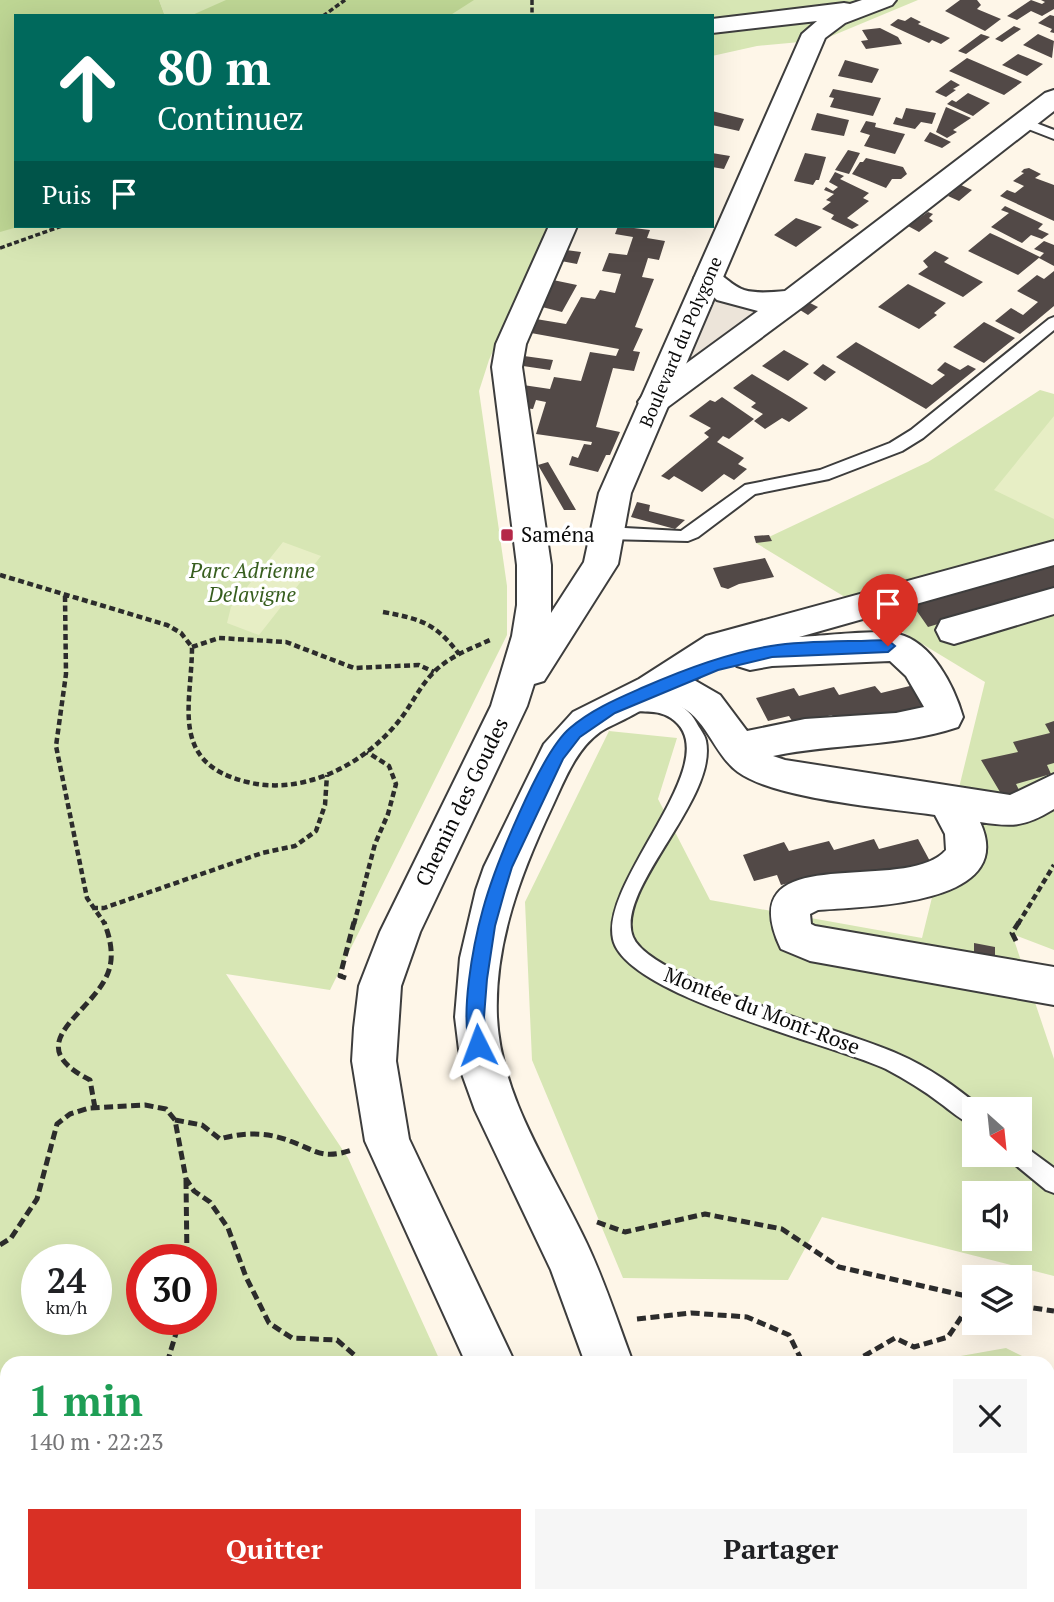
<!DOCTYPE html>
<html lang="fr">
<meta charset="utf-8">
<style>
:root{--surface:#fff;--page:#f6f6f6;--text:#202124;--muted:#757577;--accent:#d93025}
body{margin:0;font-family:"PT Serif",serif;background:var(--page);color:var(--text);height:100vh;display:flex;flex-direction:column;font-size:26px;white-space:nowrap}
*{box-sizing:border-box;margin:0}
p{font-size:23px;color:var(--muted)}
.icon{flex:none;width:38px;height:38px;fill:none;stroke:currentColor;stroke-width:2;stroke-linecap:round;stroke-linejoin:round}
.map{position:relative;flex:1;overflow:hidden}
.side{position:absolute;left:0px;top:1356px;width:1055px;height:247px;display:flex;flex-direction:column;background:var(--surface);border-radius:21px 21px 0 0;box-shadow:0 7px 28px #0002}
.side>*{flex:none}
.banner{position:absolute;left:14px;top:14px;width:700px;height:214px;border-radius:0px;box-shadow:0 7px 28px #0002;background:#00695c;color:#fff;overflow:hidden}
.needle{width:46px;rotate:153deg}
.buttons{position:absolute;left:962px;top:1097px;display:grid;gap:14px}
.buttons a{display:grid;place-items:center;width:70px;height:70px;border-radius:0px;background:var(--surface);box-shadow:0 7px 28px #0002;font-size:35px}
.speed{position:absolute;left:21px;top:1244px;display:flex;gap:14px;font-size:35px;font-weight:700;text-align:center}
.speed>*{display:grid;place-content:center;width:91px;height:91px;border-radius:50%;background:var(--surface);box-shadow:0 7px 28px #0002;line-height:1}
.speed small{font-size:18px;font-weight:400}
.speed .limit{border:10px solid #d22;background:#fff;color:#111}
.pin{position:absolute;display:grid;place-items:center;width:60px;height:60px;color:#fff;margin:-72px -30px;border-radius:50% 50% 50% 0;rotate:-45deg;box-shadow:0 0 7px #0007}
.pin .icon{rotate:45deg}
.me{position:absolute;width:77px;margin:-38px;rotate:357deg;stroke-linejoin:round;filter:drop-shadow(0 0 5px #0008)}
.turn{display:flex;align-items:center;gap:24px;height:147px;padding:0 28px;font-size:32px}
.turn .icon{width:91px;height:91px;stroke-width:2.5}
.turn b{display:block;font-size:49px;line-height:60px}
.then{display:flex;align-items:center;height:66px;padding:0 28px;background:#0003;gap:14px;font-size:26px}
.round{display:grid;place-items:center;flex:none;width:74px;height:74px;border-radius:0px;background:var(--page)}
.headline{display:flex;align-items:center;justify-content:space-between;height:119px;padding:0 28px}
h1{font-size:42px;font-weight:600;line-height:52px;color:#1e9e55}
.button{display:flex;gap:14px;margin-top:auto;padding:14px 28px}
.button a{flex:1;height:80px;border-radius:0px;background:var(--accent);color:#fff;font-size:28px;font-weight:600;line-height:80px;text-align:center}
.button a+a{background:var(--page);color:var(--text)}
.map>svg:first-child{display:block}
.green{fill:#d7e6b4;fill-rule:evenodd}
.forest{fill:#bed694}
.pitch{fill:#e7eec5}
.plaza{fill:#ece4d9}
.building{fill:#524947}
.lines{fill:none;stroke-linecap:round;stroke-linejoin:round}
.service-casing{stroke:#3d3d3d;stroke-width:4}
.minor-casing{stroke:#3d3d3d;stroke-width:4}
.tertiary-casing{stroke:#3d3d3d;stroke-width:4}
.path-far2{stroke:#2c2c2c;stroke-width:3.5;stroke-dasharray:5 2.5;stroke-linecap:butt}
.path-far1{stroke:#2c2c2c;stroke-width:4.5;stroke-dasharray:6 3.5;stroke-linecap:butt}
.path{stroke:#2c2c2c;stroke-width:5;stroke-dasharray:9 4.5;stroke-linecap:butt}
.service{fill:#fff;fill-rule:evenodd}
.minor{fill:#fff;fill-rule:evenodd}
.tertiary{fill:#fff;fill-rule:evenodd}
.route{fill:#1a73e8;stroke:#114b97;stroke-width:2}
.poi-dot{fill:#b42848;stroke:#fff;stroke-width:2.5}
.labels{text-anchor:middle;stroke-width:7;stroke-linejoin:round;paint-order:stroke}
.far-street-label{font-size:18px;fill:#0a0a0a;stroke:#fff}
.poi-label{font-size:21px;fill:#0a0a0a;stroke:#fff;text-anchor:start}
.park-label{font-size:21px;font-style:italic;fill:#375e1e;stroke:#fff}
.street-label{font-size:21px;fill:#0a0a0a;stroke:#fff}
</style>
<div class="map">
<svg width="1054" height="1602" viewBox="0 0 1054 1602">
<rect width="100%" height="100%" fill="#fef6e8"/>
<path class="green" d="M159 0H918L822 40 757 46 712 56V16H165Z
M0 53 16 226H548L489 360 479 391 507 586V635L330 990 226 974 348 1158 441 1363H7V1596H124L123 1602H0ZM37 1260H96V1320H37ZM142 1260H201V1320H142Z
M1040 390 1054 394V950L1012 934 1054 1059V1276L822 1217 788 1280 623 1278 532 1060 525 902 609 731 677 738 658 799 710 900 922 938 985 682 756 543 928 462ZM975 1110H1020V1155H975ZM975 1194H1020V1239H975Z
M1006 1348 1036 1363H937L938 1360Z
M1048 1370 1054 1373V1602H914L913 1596H1048Z"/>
<path class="forest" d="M0 0H159L165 16H16V226H21L0 232Z
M226 0H474L449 16H190Z"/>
<path class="pitch" d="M1054 416V519L994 490Z
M283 542 321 556 259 635 227 623 231 607Z"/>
<path class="plaza" d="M715 297 761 309 689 363 686 359 708 301Z"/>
<path class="building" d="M960 0H977L981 5 977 9 1001 19 985 31 945 11Z
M1031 0 1042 4 1045 2 1041 0H1054V9L1042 16 1031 11 1017 20 1007 16Z
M1050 15 1054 16V33L1050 32 1052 29 1038 23Z
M911 17 921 22 918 24 950 38 941 44 932 40 929 43 890 25 898 19 905 21Z
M1014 26 1021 29 1002 42 995 39Z
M880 28 898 37 902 44 866 49 861 41 868 40 862 30Z
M981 34 990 37 966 54 958 51Z
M1038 34 1054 41 1052 58 1023 45Z
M1018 54 1043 64 1027 76 1002 65Z
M967 58 1018 80 1022 82 1004 95 949 71Z
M845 60 879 69 872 83 838 76Z
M951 80 960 85 953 89 956 90 946 97 935 92Z
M833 89 881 98 873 116 830 107 834 98 829 97Z
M968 93 990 103 973 116 947 104 952 100 956 102Z
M946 107 971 118 953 130 957 132 947 138 936 132Z
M906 108 936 113 932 124 921 122 915 129 893 124 896 117 902 119Z
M712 111 744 119 739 131 712 125Z
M817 113 849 120 844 136 811 130Z
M866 121 876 123 875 127 905 134 895 154 864 146 870 135 860 132Z
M930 132 951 142 942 148 924 141Z
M848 150 860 153 849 174 835 170Z
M712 153 730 156 724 169 712 167Z
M805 153 826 157 819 180H816L813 185 794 181Z
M866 158 903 167 907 174 901 179H892L886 188 852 174 860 162H863Z
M1029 168 1041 174 1035 178 1054 185V221L1000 196 1007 190 1015 193 1024 186 1013 181 1024 173 1021 172 1024 169Z
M835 172 844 176 840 179 869 193 863 198 869 201 847 218 859 225 852 229 831 219 834 215 822 209 831 202 826 200 834 194 824 190 826 187 833 191 838 187 829 182Z
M961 185 972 190 959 201 948 196Z
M1005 206 1043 224 1038 229 1049 234 1042 239 1031 235 1022 243 991 227 1009 213 1001 210Z
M928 212 933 214 929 218 933 221 919 232 908 226Z
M796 218 822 227 796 247 774 235Z
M618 226 650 230 647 238 665 241 659 260 648 258 642 277 654 279 635 327 643 329 633 351 640 352 634 371 613 368 596 427 620 432 610 455H606L598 472 569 465 572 456 578 458 584 444 591 445 592 442 536 434 546 402 536 400 533 409 524 408 523 385 550 389 554 377 581 381 590 352 616 356 619 349 531 333 536 319 566 324 581 297 595 299 600 290 615 293 621 274 602 271 609 253 627 255 633 237 615 234Z
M990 233 1001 238 1040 257 1018 275 968 251Z
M1044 241 1054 245V266L1039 258 1044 253 1034 249Z
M566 250 581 252 577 264 561 261Z
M935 251 949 258 944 262 983 282 963 297 918 274 928 267 923 261Z
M1054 271V306L1036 321 1020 334 995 321 1011 308 1023 315 1038 302 1017 291 1037 275 1044 279Z
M553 280 577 285 562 312 542 307Z
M908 284 946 303 934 313 937 315 919 329 878 307Z
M810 303 818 307 808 315 800 310Z
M984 322 1015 338 984 363 953 347Z
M856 342 932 385 945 375 937 370 945 362 960 370 968 365 976 369 926 409 836 357Z
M784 350 809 364 788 381 762 366Z
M524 356 553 360 550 370 523 366Z
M823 364 836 372 825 381 813 373Z
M752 374 792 398 808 408 789 422 782 418 765 429 754 421 763 414 751 407 756 403 733 388Z
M722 397 754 419 729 439 723 436 717 442 744 458 738 464 747 469 734 480 724 474 702 492 674 476 669 480 661 476 709 437 704 433 711 428 689 416 710 400 715 402Z
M548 462 576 510H564L538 465Z
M637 502 650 505 649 511 685 520 675 529 631 517Z
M769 535 772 541 756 543 754 536Z
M765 558 774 577 739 584 728 589 721 587 713 568Z
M1050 563 1054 567V589L928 627 912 604Z
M918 684 937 716 877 721 873 714 836 722 832 715 794 724 789 716 768 721 756 698 794 688 799 696 834 687 839 695 875 686 881 693Z
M1054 721V763L1047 765 1051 774 1016 784 1020 792 1003 797 981 760 1018 752 1013 742 1050 733 1045 724Z
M874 839 879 849 918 839 938 876 827 883 823 874 781 885 777 875 754 881 743 855 784 842 789 851 829 841 834 850Z
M974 943 995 947V957L974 953Z
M387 1596H473L470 1602H384Z"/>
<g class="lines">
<g class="service-casing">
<path id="service" d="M1023 118 1054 130V139L1018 125 1016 122Z
M1054 317V330L923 438 902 451 829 479 755 494 698 537 688 541 606 539 598 533 606 527 681 531 745 485 820 470 890 443 911 430 1049 319Z
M631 697C655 695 684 700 696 722 699 728 705 735 706 741 718 799 614 890 633 937 651 981 849 1031 898 1054 929 1067 957 1088 983 1109L975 1110V1126C962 1121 951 1111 940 1103 923 1090 905 1079 886 1069 833 1044 625 996 613 939 600 879 731 758 671 718 656 708 640 714 625 709L622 704 625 699Z
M1020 1143 1054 1168V1193L1046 1190 1012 1162 1009 1155H1020Z"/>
</g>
<g class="minor-casing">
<path id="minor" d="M1054 90V111L804 306 665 409 654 413 643 409 638 402 643 395 758 311 717 300 694 278 699 272C721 266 725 283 744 290 757 294 772 292 785 291L1045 93Z
M1054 541V565L799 637C823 636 878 629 898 634 932 642 954 686 963 717L958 727C898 747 835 743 773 756L785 760 1010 795 1054 774V809C1025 827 1012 827 980 822 1019 906 865 906 818 910L810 914 811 924 815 926 1054 967V1005L810 961 781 949C727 835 906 897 946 850L945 834 935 815C886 808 775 799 738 772 709 751 702 697 657 704 648 705 637 713 629 717 620 722 609 726 600 732 576 749 564 781 552 807 521 873 494 943 497 1017 501 1100 553 1171 587 1244 605 1282 618 1323 633 1363H585L551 1270 475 1110 462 1074 455 1017 460 958 476 890 484 867 544 744 573 712 639 679 706 636ZM732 656 737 666 750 670 772 666 890 661 906 676 924 707 896 713 805 719 747 731 720 695 694 680Z
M1054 588V614L954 644 941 640 936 630 941 620Z"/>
</g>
<g class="tertiary-casing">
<path id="tertiary" d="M862 0H896L892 5 845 23 825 38 631 493 618 564 544 681 534 684 527 706 420 932 401 986 396 1061 409 1139 515 1363H466L365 1141 352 1061 354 1028 359 986 380 932 491 706 512 636 517 605V565L492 367 496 344 549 226H577L526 344 522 367 551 565V613L584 562 599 493 802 34 817 21 712 33V19L844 3 850 4Z
M571 1596H623L625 1602H573Z"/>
</g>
<path class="path-far2" d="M532 0V16
M323 16 345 0
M0 248 62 226"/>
<path class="path-far1" d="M0 575 167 625 181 633 192 647C192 704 168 763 247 782 303 796 363 765 398 722 412 705 420 685 436 670 452 655 473 648 492 639
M65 596 66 674 56 746 87 898 105 924
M383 612C421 619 435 623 459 654
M192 647 219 638 286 642 354 668 419 665 434 672
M92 908H104L262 853 295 846 316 831 325 805 327 775
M354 924 375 844 388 814 396 784 389 766 367 752
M1018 924 1054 865"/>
<path class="path" d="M1016 941 1012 933 1019 922
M346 978 340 976 354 922
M95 1108 90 1080C15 1042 95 1014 109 970 114 955 110 937 104 922
M175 1120 202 1125 220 1139C243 1132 267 1132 290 1141 317 1151 322 1160 352 1150
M186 1180 187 1260
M597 1222 625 1232 705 1214 782 1229 839 1267 975 1298
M0 1245 11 1238 37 1199 57 1124 70 1114 89 1108 145 1105 166 1109 175 1120 186 1179 194 1191 210 1202 228 1228 246 1277 269 1323 292 1338 337 1340 359 1359 370 1363
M1020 1306 1054 1311
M637 1319 691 1313 747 1317 789 1335 803 1363
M167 1363 180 1320
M852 1363 895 1338 914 1347 948 1337 974 1298
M0 1490 7 1485"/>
<use href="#service" class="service"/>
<use href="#minor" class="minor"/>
<use href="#tertiary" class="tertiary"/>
</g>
<path class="route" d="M888 640 895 646 888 652 772 657 718 670 615 713 580 737 563 759 512 867 505 890 495 926 487 979 484 1017 487 1045 484 1051 478 1053 472 1051C458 1021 474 941 483 909 494 869 540 753 570 728 592 709 619 698 644 687 685 669 727 653 771 646 809 640 850 642 888 640Z"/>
<rect class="poi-dot" x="500" y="528" width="14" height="14" rx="3.5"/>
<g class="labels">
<g class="far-street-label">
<text transform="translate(681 342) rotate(-67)" y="6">Boulevard du Polygone</text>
</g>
<g class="poi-label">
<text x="521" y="542">Saména</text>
</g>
<g class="park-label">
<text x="252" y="578">Parc Adrienne<tspan x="252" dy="24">Delavigne</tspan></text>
</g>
<g class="street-label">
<text transform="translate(462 802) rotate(-64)" y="7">Chemin des Goudes</text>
<text transform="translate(762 1011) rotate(21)" y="7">Montée du Mont-Rose</text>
</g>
</g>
</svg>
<div class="buttons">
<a><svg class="needle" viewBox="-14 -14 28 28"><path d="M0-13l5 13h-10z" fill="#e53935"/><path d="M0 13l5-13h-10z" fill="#757577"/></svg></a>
<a><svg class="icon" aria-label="sound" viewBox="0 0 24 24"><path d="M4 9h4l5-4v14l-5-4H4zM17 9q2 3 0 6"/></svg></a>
<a><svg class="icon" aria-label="layers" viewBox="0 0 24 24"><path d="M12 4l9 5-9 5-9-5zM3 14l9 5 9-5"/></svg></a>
</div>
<div class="speed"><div>24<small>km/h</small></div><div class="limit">30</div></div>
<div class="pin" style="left:888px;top:646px;background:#d93025"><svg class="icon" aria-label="arrive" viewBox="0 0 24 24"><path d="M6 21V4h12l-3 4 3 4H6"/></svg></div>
<svg class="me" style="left:478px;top:1045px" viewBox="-20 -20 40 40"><path d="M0-17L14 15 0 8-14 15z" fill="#1a73e8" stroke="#fff" stroke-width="4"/></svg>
<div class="banner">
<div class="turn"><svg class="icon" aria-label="ahead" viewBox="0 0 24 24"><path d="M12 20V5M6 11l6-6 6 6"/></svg><div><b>80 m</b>Continuez</div></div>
<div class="then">Puis<svg class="icon" aria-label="arrive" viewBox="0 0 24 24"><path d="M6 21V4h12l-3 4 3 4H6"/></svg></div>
</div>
<section class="side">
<div class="headline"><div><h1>1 min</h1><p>140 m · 22:23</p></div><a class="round"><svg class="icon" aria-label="close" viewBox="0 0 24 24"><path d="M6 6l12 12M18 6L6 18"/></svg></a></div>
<div class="button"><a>Quitter</a><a>Partager</a></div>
</section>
</div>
